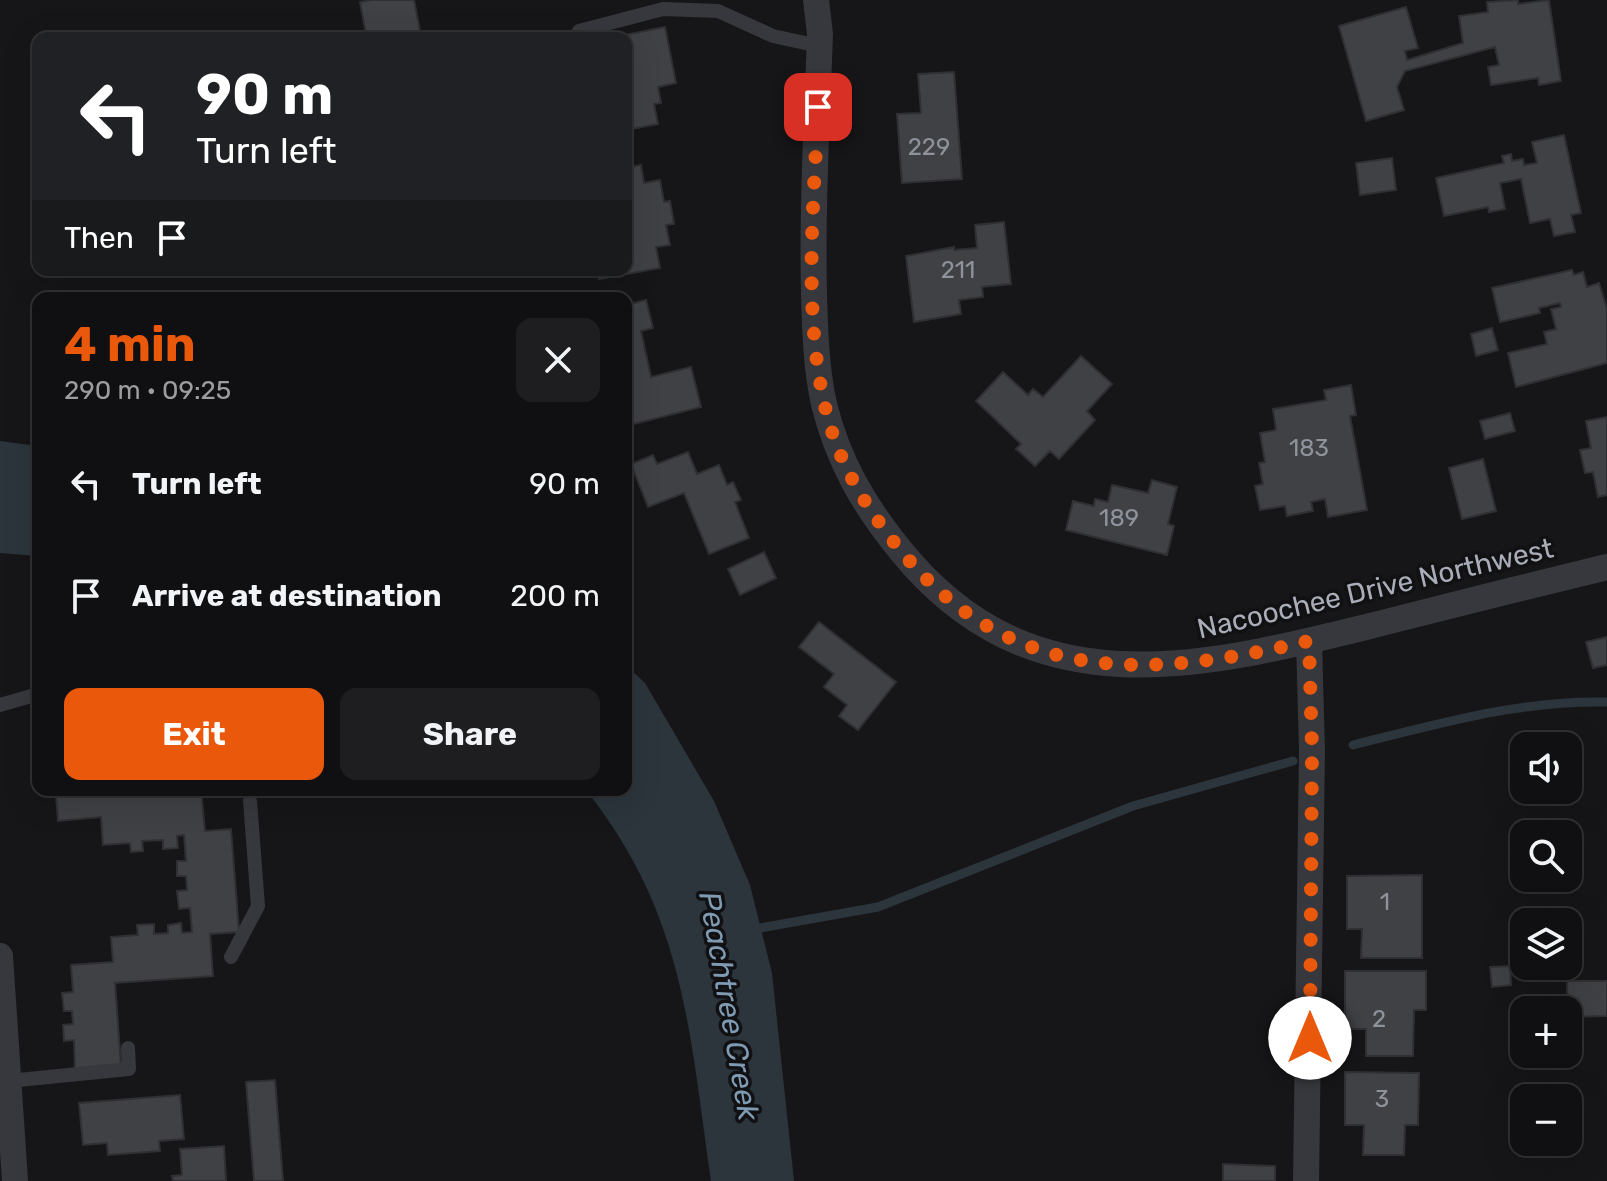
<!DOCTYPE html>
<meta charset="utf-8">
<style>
:root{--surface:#101012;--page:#1e1e20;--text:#f1f3f6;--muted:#9c9d9f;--line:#303032;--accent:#ea580c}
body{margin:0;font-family:Rubik,sans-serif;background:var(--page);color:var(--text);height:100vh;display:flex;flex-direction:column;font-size:30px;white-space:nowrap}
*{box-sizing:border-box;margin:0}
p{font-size:26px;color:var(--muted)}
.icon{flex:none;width:44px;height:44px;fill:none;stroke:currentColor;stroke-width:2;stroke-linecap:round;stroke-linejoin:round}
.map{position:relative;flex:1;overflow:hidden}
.panel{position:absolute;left:32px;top:292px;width:600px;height:504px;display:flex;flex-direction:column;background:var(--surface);border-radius:16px;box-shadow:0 8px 32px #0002,0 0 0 2px var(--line)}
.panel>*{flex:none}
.hud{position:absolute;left:32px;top:32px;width:600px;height:244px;border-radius:16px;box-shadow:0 8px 32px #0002,0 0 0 2px var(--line);background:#202124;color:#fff;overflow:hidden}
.fabs{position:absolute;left:1510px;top:732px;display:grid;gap:16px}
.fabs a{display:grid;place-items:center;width:72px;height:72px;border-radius:16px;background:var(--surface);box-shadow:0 8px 32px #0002,0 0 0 2px var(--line);font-size:40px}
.pin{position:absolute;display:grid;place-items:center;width:68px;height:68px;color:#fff;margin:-34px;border-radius:16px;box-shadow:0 4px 12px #0006}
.me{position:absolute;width:88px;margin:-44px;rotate:0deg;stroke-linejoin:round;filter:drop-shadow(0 0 6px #0008)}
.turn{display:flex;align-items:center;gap:28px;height:168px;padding:0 32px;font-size:36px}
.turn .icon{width:104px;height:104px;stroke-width:2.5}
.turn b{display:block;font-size:56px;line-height:68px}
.then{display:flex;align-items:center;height:76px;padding:0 32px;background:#0003;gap:16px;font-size:30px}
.round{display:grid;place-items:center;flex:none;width:84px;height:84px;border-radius:16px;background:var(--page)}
.overview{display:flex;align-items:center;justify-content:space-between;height:136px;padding:0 32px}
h1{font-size:48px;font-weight:700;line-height:60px;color:var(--accent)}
.primary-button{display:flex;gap:16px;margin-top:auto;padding:16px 32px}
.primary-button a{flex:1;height:92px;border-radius:16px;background:var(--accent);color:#fff;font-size:32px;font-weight:700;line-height:92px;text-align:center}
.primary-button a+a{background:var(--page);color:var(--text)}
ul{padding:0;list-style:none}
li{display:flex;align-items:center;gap:24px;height:112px;padding:0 32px}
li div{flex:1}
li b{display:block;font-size:30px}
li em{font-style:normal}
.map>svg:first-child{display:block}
.water{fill:#2c353c}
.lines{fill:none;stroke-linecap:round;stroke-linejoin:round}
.stream{stroke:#2c353c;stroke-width:9}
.building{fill:#404145;stroke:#303034;stroke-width:2}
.lane{stroke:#37383d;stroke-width:14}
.street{stroke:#37383d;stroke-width:26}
.route{stroke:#ea580c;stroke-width:14;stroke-dasharray:0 25.2}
.labels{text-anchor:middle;stroke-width:7;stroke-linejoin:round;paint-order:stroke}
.number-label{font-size:24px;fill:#8e929b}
.street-label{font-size:28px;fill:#a8adb8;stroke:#111113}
.water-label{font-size:30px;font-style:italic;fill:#7f9bb3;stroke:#111113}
</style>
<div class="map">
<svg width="1607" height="1181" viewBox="0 0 1607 1181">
<rect width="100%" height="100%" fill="#161618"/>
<path class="water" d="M0 441 38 446V556L0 553Z
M626 665 645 683 714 801 750 885 772 973 794 1181H711C689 1030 685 915 586 790H626Z"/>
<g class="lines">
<path class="stream" d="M1353 745C1438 724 1519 700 1607 702
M749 930 878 907 1133 806 1293 761"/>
</g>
<path class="building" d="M371 0H414L421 36 378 38 377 32 366 34 360 2Z
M1518 0V4L1549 0 1561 81 1539 85 1538 78 1491 85 1488 67 1499 65 1495 47 1405 71 1397 87 1404 110 1366 121 1339 26 1406 7 1418 48 1405 51 1407 60 1463 43 1459 16 1488 12 1487 2Z
M665 27 676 83 658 87 661 103 654 104 658 124 626 130V38L615 37Z
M954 72 962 179 902 183 897 114 921 113 918 74Z
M1564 135 1581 213 1571 215 1575 232 1554 236 1550 219 1530 223 1521 179 1500 183 1505 209 1489 212 1488 207 1444 216 1436 178 1504 163 1502 156 1511 154 1512 161 1523 159 1524 165 1537 163 1532 142Z
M1392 158 1396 190 1360 195 1356 163Z
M641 165 644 183 660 180 664 202 670 201 674 224 666 225 670 245 656 247 660 268 599 279 597 270H626V168Z
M1004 222 1011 284 982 287 983 297 959 300 961 314 914 322 906 256 954 247V250L977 248 975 225Z
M1572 270 1574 275 1583 272 1587 287 1599 283 1607 309V363L1516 387 1508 353 1547 344 1544 332 1556 329 1551 309 1561 307 1560 303 1539 308 1540 313 1500 322 1492 288Z
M646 300 653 328 641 331 651 377 691 367 701 407 626 426V305Z
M1492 328 1498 350 1476 356 1471 334Z
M1081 356 1112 384 1087 411 1095 420 1059 459 1050 451 1035 466 1016 449 1021 444 976 401 1003 372 1028 395 1033 389 1043 397Z
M1351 385 1356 415 1350 416 1367 510 1328 517 1325 499 1311 502 1313 511 1287 516 1285 506 1260 510 1255 486 1263 484 1259 463 1265 462 1260 433 1276 430 1273 409 1326 400 1324 390Z
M1510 413 1515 431 1485 439 1480 421Z
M1607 417V495L1598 497 1593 472 1585 473 1580 450 1591 448 1586 421Z
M688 452 697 474 719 465 727 485 733 482 741 500 735 502 749 538 709 554 684 493 648 507 631 464 653 455 657 464Z
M1483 459 1496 511 1462 519 1449 468Z
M1152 480 1177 487 1168 524 1174 526 1167 555 1066 530 1073 501 1094 506 1095 499 1108 502 1112 485 1148 493Z
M764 552 776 578 740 595 728 569Z
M819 622 896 682 858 730 839 716 847 705 824 687 834 674 799 647Z
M1607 637V665L1593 668 1586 642Z
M44 790H102L103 795 201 790 205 831 231 829 239 932 210 934 213 976 115 983 121 1066 75 1069 74 1040 64 1041 63 1025 73 1024 72 1011H64L62 993 73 992 71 965 113 962 111 937 138 935 137 925 154 924V934L168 933V925L181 923 182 933 192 932 190 908 179 909 177 891 187 890 186 876H177V861H186L184 835 177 836 178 848 163 849V840L142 841 143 851 131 852 130 843 103 845 101 817 58 821 56 794 44 795Z
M1422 875V958H1361L1362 929H1347V876Z
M1510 966 1511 985 1492 987 1490 967Z
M1345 971H1426V1010H1414L1413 1056H1366V1029H1345Z
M1567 981H1607V1016L1568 1017Z
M1345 1072 1419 1073 1418 1125H1405L1404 1155H1363L1364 1125H1345Z
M275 1080 283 1181H254L246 1082Z
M180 1095 184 1139 159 1141 160 1151 108 1155 107 1143 83 1145 79 1103Z
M224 1146 226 1181H173L172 1176 182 1175 180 1149Z
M1223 1164 1275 1166V1181H1223Z"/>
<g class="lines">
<path class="lane" d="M579 31 663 9 718 11 773 36 819 46
M0 705 31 696
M231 957 258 906 250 801
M8 1081 129 1069 128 1048"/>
<path class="street" d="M816 0 820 34C817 120 812 207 814 294 815 330 816 368 824 404 838 461 864 506 901 551 1031 711 1200 668 1374 625 1452 605 1529 586 1607 567
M0 956 15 1181
M1306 1181 1312 750 1309 641"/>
</g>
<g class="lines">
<path class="route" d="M818 107C814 203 803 307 824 402 836 458 862 502 897 546 1010 687 1147 679 1309 641L1312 750 1310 1038"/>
</g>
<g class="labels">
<g class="number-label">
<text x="929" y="155">229</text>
<text x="958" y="278">211</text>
<text x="1309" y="456">183</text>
<text x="1119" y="526">189</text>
<text x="1385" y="910">1</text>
<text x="1379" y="1027">2</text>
<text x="1382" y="1107">3</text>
</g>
<g class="street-label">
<text transform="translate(1375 588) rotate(-13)" y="10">Nacoochee Drive Northwest</text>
</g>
<g class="water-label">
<text transform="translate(729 1006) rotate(80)" y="10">Peachtree Creek</text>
</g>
</g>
</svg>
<div class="fabs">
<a><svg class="icon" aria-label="sound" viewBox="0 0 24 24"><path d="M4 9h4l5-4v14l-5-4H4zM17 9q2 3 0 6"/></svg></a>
<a><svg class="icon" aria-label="search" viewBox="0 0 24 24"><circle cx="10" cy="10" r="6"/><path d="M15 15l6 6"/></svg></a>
<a><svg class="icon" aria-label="layers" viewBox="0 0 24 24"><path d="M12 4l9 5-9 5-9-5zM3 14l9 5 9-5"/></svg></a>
<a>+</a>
<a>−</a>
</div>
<div class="pin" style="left:818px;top:107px;background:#d93025"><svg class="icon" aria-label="arrive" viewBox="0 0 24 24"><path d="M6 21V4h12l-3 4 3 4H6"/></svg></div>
<svg class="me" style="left:1310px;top:1038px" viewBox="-20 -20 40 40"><circle r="19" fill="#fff"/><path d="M0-13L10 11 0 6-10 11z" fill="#ea580c"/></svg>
<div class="hud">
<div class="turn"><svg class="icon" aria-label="left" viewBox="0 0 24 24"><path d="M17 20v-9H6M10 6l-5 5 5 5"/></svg><div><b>90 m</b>Turn left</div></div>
<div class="then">Then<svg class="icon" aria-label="arrive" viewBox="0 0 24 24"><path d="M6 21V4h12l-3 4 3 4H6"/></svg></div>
</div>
<section class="panel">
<div class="overview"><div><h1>4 min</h1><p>290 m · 09:25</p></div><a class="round"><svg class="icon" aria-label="close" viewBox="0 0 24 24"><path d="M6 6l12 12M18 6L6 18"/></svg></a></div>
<ul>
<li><svg class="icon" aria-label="left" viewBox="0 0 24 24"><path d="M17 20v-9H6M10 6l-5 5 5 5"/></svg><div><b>Turn left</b></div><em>90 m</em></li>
<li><svg class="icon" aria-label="arrive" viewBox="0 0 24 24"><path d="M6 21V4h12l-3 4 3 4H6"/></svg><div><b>Arrive at destination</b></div><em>200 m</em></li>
</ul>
<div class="primary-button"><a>Exit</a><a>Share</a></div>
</section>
</div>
